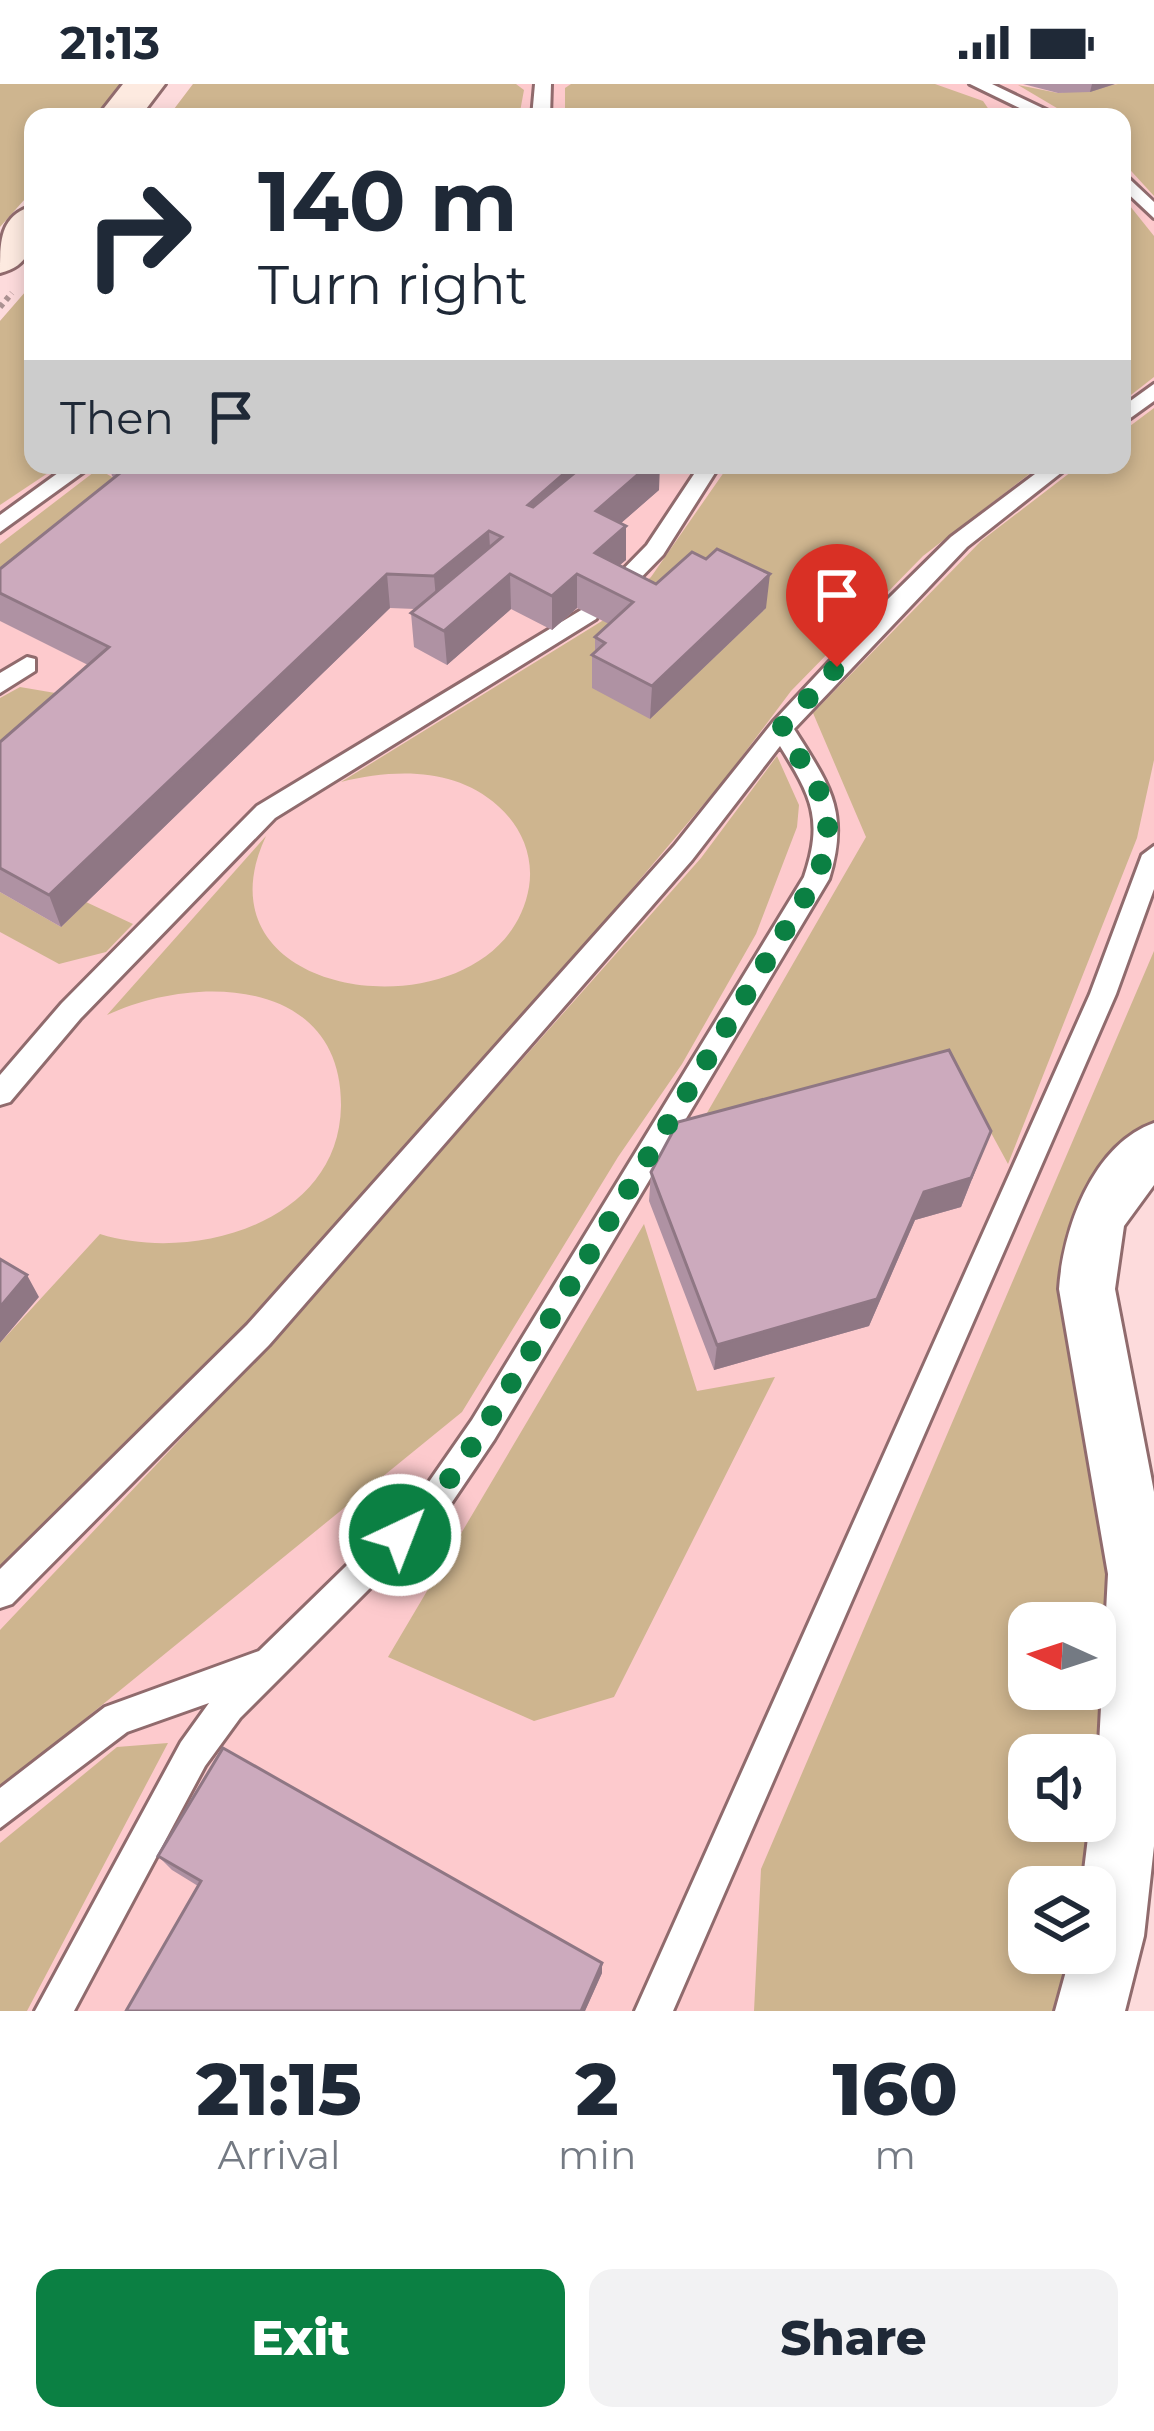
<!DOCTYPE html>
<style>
:root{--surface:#fff;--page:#f2f2f3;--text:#1f2937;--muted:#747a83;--accent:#0b8043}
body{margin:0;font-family:Montserrat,sans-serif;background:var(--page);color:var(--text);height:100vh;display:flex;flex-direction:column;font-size:45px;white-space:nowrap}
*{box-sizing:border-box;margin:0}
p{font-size:39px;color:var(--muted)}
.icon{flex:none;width:66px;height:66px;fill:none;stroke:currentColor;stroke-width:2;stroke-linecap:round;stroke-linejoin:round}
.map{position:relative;height:1927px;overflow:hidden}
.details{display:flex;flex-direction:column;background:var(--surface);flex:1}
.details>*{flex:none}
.top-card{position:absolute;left:24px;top:24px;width:1107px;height:366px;border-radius:24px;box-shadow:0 6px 18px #0003;background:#fff;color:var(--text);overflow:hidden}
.needle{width:78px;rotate:273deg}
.buttons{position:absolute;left:1008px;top:1518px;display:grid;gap:24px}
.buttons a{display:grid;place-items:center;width:108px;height:108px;border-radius:24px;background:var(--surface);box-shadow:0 6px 18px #0003;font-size:60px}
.pin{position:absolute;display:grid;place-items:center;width:102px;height:102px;color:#fff;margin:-123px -51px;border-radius:50% 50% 50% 0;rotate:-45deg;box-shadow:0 0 12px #0007}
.pin .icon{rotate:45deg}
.me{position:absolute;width:132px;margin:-66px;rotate:43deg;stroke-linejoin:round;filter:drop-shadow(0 0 9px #0008)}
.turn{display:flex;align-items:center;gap:42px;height:252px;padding:0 36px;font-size:54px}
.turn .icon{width:156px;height:156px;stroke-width:2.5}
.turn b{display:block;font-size:84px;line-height:102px}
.then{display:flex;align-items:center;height:114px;padding:0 36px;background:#0003;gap:24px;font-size:45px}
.eta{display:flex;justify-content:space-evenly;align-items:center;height:204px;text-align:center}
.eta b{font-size:72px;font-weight:800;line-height:84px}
.action{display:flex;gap:24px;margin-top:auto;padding:24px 36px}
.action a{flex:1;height:138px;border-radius:24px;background:var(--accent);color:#fff;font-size:48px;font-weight:800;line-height:138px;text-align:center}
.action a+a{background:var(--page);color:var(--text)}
.status{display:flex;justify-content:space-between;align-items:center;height:84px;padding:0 60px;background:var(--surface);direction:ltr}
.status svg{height:33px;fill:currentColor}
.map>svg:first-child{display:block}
.built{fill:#fdcacd;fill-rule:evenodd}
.green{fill:#ceb58f;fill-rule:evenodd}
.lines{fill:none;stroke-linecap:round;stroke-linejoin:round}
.lane-casing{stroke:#906b6d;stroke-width:6}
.street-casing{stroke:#906b6d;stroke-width:6}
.secondary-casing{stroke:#906b6d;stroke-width:6}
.path{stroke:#ab9191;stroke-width:6;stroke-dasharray:4.5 4.5;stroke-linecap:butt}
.lane{fill:#fff;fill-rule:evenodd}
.street{fill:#fff;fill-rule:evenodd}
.secondary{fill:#fdeae0;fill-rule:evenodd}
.wall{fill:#af92a3}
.shaded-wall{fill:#8f7784}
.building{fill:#ccaabd;stroke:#8f7784;stroke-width:3}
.route{stroke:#0b8043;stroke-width:21;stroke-dasharray:0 37.8}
</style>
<div class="status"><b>21:13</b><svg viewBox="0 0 49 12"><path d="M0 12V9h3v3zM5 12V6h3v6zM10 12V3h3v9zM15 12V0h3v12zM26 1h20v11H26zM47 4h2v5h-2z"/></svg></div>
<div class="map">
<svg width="1154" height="1927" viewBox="0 0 1154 1927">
<rect width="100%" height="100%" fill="#fddbdc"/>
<path class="built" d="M193 0H1154V1057L1094 1136 1139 1490 1090 1927H0V237L33 199V381H1122V33H168ZM1029 1539H1095V1605H1029ZM1029 1671H1095V1737H1029ZM1029 1803H1095V1869H1029Z"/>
<path class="green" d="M0 0H127L97 33H33V106L0 143Z
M193 0H516L524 6 519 33H168Z
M571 0H935L983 17 994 33H565V4Z
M1118 0H1154V112L1122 77V33H1072L1018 1 1058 9Z
M1122 112 1154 152V293L1122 318Z
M33 199V381H60L0 421V237Z
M1154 324V676L1137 754 1008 1080 952 977 700 1041 866 753 813 629 981 457 1080 381H1122V348Z
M729 381H1041L923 472 791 607 725 695 547 905 290 1199 0 1490V1259L100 1150C192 1179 339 1140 341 1022 342 892 194 890 107 931L266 752C184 926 503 957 529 803 534 772 521 742 498 722 455 683 394 685 341 698L602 537 651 493Z
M98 385 144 411 0 529V460Z
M20 603 73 612 0 702V614Z
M777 672 799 721 797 743 756 850 682 980 618 1073 462 1328 0 1704V1546L259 1272 701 774Z
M0 808 61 843 86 818 133 840 106 868 59 880 0 848Z
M1154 867V1062L1094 1136 1139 1490 1090 1927H754L761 1785ZM1029 1539H1095V1605H1029ZM1029 1671H1095V1737H1029ZM1029 1803H1095V1869H1029Z
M644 1140 697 1307 775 1293 614 1613 534 1637 388 1573Z
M168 1659 27 1927H0V1759L117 1663Z"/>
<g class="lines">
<g class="lane-casing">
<path id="lane" d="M535 0H551L550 33H532Z
M970 0H992L1061 33H1038Z
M1122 88 1154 118V134L1122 104Z
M1154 300V317L1122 340V323Z
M69 381H93L0 448V431Z
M700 381H720L663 471 619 516H603V506L647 461Z
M1047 381H1071L967 463 794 645C829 701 850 727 829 795L494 1356 444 1430 240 1634 205 1682 74 1927H35L181 1658 209 1619 127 1648 0 1744V1704L105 1623 259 1567 422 1408 472 1336 804 793C824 735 811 712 780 662L692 776 269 1261 12 1520 0 1524V1485L247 1241 674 762 773 638 886 517 951 453Z
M588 522 599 530 596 535 275 734 80 935 10 1018 0 1021V991L62 919 257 722Z
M27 573 35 575V587L0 609V589Z
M1154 762V805L1116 910 673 1927H635L1090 910 1142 771Z"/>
</g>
<g class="street-casing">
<path id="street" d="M1154 1039V1101L1124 1142 1115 1205 1154 1408V1762L1144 1852 1125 1927H1055L1071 1869H1095V1803H1082L1090 1737H1095L1108 1490 1059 1205C1063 1146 1092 1061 1154 1039Z"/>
</g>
<g class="secondary-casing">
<path id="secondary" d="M123 0H165L140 33H97Z
M33 122C33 153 36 180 0 189 0 157 0 131 33 122Z"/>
</g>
<path class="path" d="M0 223 12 209"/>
<use href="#lane" class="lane"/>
<use href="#street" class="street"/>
<use href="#secondary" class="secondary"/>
</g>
<path class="wall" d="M1023 0H1115L1090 8 1058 9Z
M109 381H574L575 389 659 406 621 439 626 476 619 481 656 500 766 524 650 635 592 604V571L595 568V553L609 540 577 524 552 546 511 525 447 581 414 563 411 529 415 525 390 524 61 843 0 808V658L88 581 0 537V485L114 394 112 392Z
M991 1047 961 1123 915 1136 869 1242 714 1286 649 1117 651 1088Z
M158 1772 602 1879V1889L585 1927H126L198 1802 172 1786Z"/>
<path class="shaded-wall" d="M1092 0H1115L1090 8Z
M649 381H660L659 406 596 461V427Z
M575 382V417L529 455 528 421Z
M626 442V476L598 500 595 469Z
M489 447 491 481 437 526 434 492Z
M387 490 390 524 61 843 49 811Z
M510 490 511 525 447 581 444 547Z
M577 490V524L552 546V512Z
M770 490 766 524 650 635 652 602Z
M991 1047 961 1123 915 1136 869 1242 714 1286 717 1261 924 1108Z
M27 1191 39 1213 0 1259V1223Z
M602 1879V1889L585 1927H581Z"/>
<path class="building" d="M130 381H574L528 421 533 423 584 381H649L596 427 626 442 595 469 656 500 692 468 706 475 717 465 770 490 652 602 592 571 605 559 595 553 633 518 577 490 552 512 510 490 444 547 411 529 502 453 489 447 434 492 387 490 49 811 0 784V658L109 563 0 509V485Z
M949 966 991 1047 971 1094 924 1108 877 1215 717 1261 651 1088 678 1038Z
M0 1175 27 1191 0 1223Z
M223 1664 602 1879 581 1927H126L201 1797 158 1772Z"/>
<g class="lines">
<path class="route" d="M400 1451 433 1419 483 1346 816 795C844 724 817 705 781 644L837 583"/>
</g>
</svg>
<div class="buttons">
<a><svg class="needle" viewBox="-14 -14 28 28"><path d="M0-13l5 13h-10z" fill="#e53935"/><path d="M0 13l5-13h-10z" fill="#747a83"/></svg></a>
<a><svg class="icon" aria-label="sound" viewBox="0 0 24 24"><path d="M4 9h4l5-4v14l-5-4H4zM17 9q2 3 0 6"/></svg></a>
<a><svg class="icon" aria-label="layers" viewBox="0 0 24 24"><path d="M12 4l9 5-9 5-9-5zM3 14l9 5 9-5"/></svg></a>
</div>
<div class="pin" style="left:837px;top:583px;background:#d93025"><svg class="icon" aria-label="arrive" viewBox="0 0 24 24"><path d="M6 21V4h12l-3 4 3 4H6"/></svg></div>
<svg class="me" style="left:400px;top:1451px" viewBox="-20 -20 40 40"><circle r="17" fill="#0b8043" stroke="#fff" stroke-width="3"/><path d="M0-11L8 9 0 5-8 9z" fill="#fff"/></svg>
<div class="top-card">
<div class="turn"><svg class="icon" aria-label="right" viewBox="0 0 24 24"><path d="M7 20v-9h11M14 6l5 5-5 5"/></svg><div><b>140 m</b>Turn right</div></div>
<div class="then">Then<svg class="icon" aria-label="arrive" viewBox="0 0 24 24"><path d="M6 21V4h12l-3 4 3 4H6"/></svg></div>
</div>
</div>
<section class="details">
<div class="eta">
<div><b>21:15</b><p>Arrival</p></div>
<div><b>2</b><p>min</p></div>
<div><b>160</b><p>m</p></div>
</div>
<div class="action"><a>Exit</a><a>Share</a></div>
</section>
